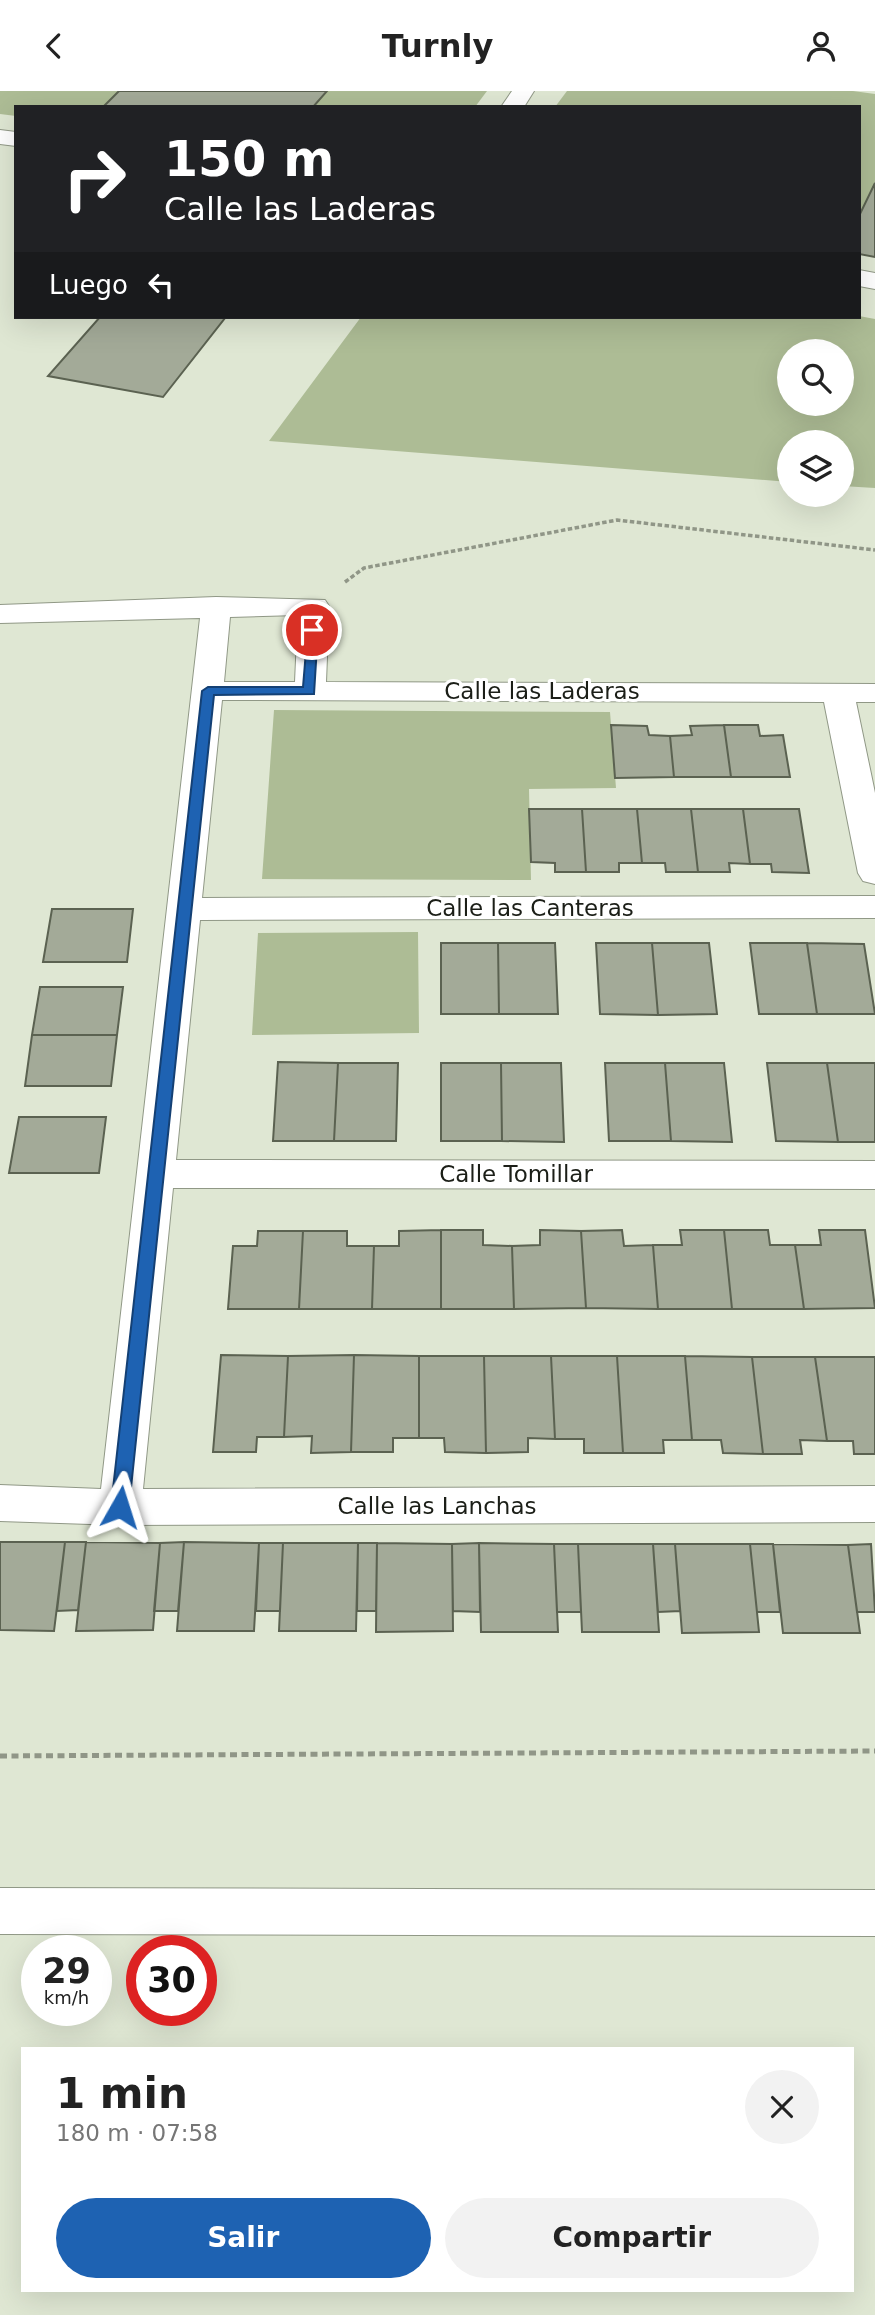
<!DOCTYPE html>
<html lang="es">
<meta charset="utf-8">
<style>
:root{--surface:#fff;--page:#f2f2f2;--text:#222;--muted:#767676;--accent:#1e62b2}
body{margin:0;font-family:"DejaVu Sans",sans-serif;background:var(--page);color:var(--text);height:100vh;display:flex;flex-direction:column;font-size:26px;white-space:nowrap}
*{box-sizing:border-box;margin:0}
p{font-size:23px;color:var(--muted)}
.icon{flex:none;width:38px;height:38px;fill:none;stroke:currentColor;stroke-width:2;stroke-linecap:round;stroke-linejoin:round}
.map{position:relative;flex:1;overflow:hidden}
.side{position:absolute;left:21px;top:1956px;width:833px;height:245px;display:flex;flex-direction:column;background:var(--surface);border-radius:0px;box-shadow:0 7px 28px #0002}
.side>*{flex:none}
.banner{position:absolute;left:14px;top:14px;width:847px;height:214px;border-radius:0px;box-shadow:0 7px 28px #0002;background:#202124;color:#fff;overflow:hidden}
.controls{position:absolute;left:777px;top:248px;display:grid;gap:14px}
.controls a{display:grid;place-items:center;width:77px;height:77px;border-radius:50%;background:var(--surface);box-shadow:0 7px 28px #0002;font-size:35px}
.speed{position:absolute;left:21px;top:1844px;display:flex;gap:14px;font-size:35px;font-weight:700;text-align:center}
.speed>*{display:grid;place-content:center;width:91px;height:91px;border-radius:50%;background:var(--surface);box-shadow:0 7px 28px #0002;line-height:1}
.speed small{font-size:18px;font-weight:400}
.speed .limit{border:10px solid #d22;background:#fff;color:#111}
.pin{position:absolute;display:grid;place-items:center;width:60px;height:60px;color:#fff;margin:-30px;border:4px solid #fff;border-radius:50%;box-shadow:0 2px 7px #0007}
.me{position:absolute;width:77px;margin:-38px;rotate:6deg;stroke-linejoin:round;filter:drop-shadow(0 0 5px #0008)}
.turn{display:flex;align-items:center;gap:24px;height:147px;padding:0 35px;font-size:32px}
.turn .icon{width:91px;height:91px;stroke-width:2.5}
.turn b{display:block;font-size:49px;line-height:60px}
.then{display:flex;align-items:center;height:66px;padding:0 35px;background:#0003;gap:14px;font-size:26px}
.round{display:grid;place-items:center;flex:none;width:74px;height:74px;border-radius:37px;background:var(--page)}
.headline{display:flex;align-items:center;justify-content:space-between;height:119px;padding:0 35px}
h1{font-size:42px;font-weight:800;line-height:52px}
.primary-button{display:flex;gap:14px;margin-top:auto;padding:14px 35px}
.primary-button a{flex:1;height:80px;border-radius:42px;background:var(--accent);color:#fff;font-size:28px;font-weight:800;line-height:80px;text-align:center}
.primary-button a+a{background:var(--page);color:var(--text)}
header{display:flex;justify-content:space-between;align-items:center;height:91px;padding:0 35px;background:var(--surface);font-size:32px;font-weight:800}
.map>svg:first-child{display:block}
.green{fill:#adbc95;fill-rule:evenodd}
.building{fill:#a3aa98;stroke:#5b6251;stroke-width:2}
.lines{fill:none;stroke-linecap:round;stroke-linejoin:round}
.minor-casing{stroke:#909886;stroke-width:2}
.major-casing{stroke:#909886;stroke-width:2}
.path-far1{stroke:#909687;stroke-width:3.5;stroke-dasharray:4.5 2.5;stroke-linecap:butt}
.path{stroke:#909687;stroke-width:5;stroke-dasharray:7 4.5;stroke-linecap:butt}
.minor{fill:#fff;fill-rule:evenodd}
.major{fill:#fff;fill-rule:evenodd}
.route{fill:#1e62b2;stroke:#144074;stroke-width:2}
.labels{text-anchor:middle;stroke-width:6;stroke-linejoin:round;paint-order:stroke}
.street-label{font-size:23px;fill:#1b1e17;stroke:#fff}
</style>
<header><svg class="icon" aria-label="back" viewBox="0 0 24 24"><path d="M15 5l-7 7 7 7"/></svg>Turnly<svg class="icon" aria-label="person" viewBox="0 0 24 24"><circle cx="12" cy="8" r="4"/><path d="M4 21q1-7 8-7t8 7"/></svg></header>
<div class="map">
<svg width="875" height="2224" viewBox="0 0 875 2224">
<rect width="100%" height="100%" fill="#dfe7d3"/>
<path class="green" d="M0 0H119L103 16H16V25L0 23Z
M327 0H487L475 16H313Z
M567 0H853L875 3V92L859 125V16H555Z
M859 225 875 228V397L842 395V352H789V391L269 350 361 226ZM789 261H842V313H789Z
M274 619 610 621 616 697 529 698 531 789 262 788Z
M418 841 419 942 252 944 258 842Z"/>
<path class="building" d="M119 0H327L313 16H103Z
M875 92V166L859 163V125Z
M100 226H215L225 227 163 306 48 285Z
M611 634 647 635 649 644 670 645 674 686 615 687Z
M724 634 731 686H674L670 645 692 644 690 635Z
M724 634H758L760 645 783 644 790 686H731Z
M529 718H582L586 781H555V772L531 771Z
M582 718H637L642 772H619V781H586Z
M637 718H691L698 781H666L665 772H642Z
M691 718H743L750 773 729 772 730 781H698Z
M743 718H799L809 782 772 781 771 773H750Z
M52 818H133L127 871H43Z
M441 852H498L499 923H441Z
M498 852H555L558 923H499Z
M596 852H652L658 924 600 923Z
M652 852H709L717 923 658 924Z
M750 852H807L817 923H759Z
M807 852 864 853 875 923H817Z
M40 896H123L117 944H32Z
M32 944H117L111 995H25Z
M278 971 338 972 334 1050H273Z
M338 972H398L396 1050H334Z
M441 972H501L502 1050H441Z
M501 972H561L564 1051 502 1050Z
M605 972H665L671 1050H609Z
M665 972H724L732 1051 671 1050Z
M767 972H827L838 1051 776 1050Z
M827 972H875V1051H838Z
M19 1026H106L99 1082H9Z
M441 1139V1218H372L374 1155H399V1140Z
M441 1139H483V1154L512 1155 514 1218H441Z
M540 1139 581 1140 586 1217 514 1218 512 1155 540 1154Z
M622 1139 624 1155 653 1154 658 1218 586 1217 581 1140Z
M680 1139H724L732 1218H658L653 1154H682Z
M724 1139H768L770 1154H795L804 1218H732Z
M819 1139H865L875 1217 804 1218 795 1154H821Z
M258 1140H303L299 1218H228L233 1155H257Z
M303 1140H347V1155H374L372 1218H299Z
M221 1264 288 1265 284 1346H257L256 1361H213Z
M354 1264 351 1361 311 1362 312 1345 284 1346 288 1265Z
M354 1264 419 1265V1347H393V1361H351Z
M419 1265H484L486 1362 445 1361 444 1347H419Z
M484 1265H551L555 1348 528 1347V1361L486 1362Z
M551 1265H617L623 1362H584V1348H555Z
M617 1265H685L692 1349H663L664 1362H623Z
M685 1265 752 1266 763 1363 723 1362 721 1349H692Z
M752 1266H815L827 1350 800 1349 802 1363H763Z
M815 1266H875V1363H854L853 1350H827Z
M0 1451H65L54 1540 0 1539Z
M65 1451H86L78 1519 57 1520Z
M86 1451 160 1452 153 1539 76 1540Z
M184 1451 259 1452 254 1540H177Z
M184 1451 178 1520H154L160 1452Z
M259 1452H283L280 1520H256Z
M283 1452H358L356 1540H279Z
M358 1452H377L376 1520H357Z
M377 1452 452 1453 453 1540 376 1541Z
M479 1452 554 1453 558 1541H481Z
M479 1452 480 1521 453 1520 452 1453Z
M554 1453H578L581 1521H557Z
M578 1453H653L659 1541H582Z
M653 1453H675L680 1520 658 1521Z
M675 1453H750L759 1541 682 1542Z
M750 1453H773L780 1521H757Z
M773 1453 848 1454 860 1542H783Z
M871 1453 875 1521H857L848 1454Z"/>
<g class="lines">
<g class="minor-casing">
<path id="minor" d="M512 0H534L524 16H501Z
M0 39 16 41V55L0 53Z
M859 179 875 182V198L859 195Z
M216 506 325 509 329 515 326 591 875 593V611H856L875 702V793L863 790 858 782 824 611 222 609 202 807 875 805V827L200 829 176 1069 875 1070V1098L173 1097 143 1398 875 1395V1431L120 1434 0 1430V1394L101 1398 200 527 0 532V514ZM298 524 295 591H224L230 526Z"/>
</g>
<g class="major-casing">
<path id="major" d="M0 1797 875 1799V1845L0 1843Z"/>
</g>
<path class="path-far1" d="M345 491 364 477 617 429 875 459"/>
<path class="path" d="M0 1665 875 1660"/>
<use href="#minor" class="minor"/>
<use href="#major" class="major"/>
</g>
<path class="route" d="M308 536 318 539 314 603 214 604 129 1416 120 1423 111 1416 202 600 208 596H303Z"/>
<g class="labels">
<g class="street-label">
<text x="542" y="608">Calle las Laderas</text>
<text x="530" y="825">Calle las Canteras</text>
<text x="516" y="1091">Calle Tomillar</text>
<text x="437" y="1423">Calle las Lanchas</text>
</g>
</g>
</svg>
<div class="controls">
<a><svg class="icon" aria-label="search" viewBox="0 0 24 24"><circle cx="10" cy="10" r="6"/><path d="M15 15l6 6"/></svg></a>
<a><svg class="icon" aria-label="layers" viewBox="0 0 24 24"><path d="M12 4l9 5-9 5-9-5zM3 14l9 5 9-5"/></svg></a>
</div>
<div class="speed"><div>29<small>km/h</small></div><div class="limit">30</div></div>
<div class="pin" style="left:312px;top:539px;background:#d93025"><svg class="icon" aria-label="arrive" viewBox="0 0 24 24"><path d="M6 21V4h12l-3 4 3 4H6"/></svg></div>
<svg class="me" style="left:120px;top:1416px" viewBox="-20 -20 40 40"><path d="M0-17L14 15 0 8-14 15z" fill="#1e62b2" stroke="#fff" stroke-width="4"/></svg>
<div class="banner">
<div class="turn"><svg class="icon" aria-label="right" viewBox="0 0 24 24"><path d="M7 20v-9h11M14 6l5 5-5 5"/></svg><div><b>150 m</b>Calle las Laderas</div></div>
<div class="then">Luego<svg class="icon" aria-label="left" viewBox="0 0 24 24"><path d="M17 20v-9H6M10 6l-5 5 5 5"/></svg></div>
</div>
<section class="side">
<div class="headline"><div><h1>1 min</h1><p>180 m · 07:58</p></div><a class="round"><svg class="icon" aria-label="close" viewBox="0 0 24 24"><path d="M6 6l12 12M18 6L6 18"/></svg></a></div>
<div class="primary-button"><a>Salir</a><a>Compartir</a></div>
</section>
</div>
